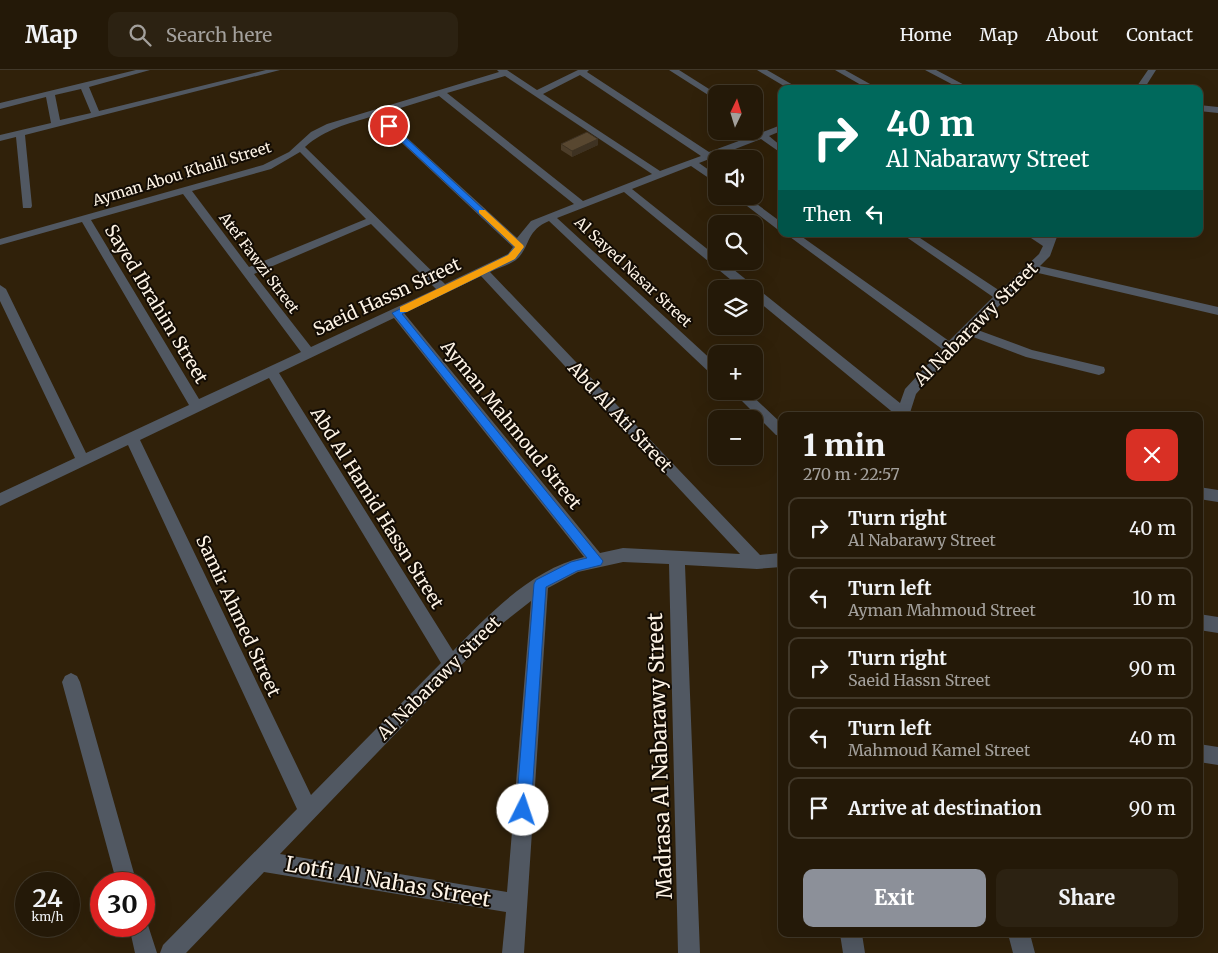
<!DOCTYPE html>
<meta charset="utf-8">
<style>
:root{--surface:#241908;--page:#2c2212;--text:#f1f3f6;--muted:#a3a09c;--line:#413829;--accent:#8c9099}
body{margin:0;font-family:Merriweather,serif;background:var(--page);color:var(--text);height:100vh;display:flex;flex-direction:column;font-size:19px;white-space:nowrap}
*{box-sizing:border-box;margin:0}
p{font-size:16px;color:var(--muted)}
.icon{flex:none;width:28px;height:28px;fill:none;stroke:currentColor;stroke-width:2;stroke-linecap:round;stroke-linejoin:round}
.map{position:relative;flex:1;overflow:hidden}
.side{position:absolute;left:778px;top:342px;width:425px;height:525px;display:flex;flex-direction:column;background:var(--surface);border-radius:10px;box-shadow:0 5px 20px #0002,0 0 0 1px var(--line)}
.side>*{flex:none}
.hud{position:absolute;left:778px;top:15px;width:425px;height:152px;border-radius:10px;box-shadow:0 5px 20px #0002,0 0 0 1px var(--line);background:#00695c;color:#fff;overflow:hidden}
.needle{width:32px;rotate:4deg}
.controls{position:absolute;left:708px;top:15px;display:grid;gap:10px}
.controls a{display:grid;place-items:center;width:55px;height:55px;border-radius:10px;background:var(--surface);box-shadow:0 5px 20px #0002,0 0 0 1px var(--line);font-size:25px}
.speed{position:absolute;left:15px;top:802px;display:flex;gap:10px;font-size:25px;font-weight:700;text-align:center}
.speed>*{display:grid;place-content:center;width:65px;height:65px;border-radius:50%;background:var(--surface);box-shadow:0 5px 20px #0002,0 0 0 1px var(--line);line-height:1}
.speed small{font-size:12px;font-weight:400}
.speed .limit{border:8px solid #d22;background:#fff;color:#111}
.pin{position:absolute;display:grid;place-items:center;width:42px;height:42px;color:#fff;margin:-21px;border:2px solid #fff;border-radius:50%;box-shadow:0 1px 5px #0007}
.me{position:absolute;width:55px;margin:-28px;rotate:4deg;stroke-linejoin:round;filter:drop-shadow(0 0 4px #0008)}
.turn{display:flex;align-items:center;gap:18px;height:105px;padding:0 25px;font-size:22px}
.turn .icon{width:65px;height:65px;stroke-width:2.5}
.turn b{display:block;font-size:35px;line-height:42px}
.then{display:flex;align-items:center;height:48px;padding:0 25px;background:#0003;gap:10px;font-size:19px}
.round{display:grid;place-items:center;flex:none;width:52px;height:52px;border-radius:10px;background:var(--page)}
.summary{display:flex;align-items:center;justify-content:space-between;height:85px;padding:0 25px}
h1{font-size:30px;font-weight:800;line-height:38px}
.action{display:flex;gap:10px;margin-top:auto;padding:10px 25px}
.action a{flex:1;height:58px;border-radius:10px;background:var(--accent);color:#fff;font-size:20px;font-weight:800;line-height:58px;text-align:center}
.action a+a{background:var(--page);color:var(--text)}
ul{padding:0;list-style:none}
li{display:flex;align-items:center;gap:15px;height:62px;margin:0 10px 8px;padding:0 15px;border:2px solid var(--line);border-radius:10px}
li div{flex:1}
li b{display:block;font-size:19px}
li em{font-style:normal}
header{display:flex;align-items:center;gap:30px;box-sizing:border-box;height:70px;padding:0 25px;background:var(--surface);border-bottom:1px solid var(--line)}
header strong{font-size:24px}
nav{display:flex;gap:28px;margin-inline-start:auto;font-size:18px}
.search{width:350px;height:45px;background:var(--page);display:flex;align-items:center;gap:12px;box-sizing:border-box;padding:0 18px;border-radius:10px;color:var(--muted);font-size:19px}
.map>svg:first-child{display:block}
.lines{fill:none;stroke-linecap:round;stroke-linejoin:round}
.minor{fill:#515862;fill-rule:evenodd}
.wall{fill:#4c3d29}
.shaded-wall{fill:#3e3222}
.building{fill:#584730;stroke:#3e3222}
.route{fill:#1a73e8;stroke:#114b97}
.slow{fill:#f59e0b}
.labels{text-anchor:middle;stroke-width:4;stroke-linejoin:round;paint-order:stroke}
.far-street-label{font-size:15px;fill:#fdf3e5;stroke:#130c04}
.street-label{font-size:18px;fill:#fdf3e5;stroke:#130c04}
.near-street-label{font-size:21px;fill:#fdf3e5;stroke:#130c04}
</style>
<header>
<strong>Map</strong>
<div class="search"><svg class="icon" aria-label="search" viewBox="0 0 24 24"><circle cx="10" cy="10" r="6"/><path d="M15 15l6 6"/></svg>Search here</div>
<nav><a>Home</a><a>Map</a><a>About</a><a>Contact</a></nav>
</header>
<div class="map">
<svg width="1218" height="883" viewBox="0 0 1218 883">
<rect width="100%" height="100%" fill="#30210a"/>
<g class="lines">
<path class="minor" d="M136 0H150L89 17 99 41 266 0H280L25 65 32 136 31 138H23L16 67 0 71V65L51 53 46 27 0 39V33ZM81 19 91 43 60 50 55 25Z
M497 0H507L537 20 578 0H589L587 2 709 82 755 65 752 62 754 60 763 62 781 55V61L769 66 781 76V83L761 69 699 93 716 105V113L691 96 632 119 716 186V191H723L900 333 905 319 942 279 786 164H798L949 271 993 227 902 164H914L1000 221 1039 184 1043 176 1025 164H1038L1046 168 1048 164H1058L1050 186 1040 196 1218 237V245L1034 202 975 259 1032 280 1104 297 1105 300 1104 303 1099 305 1026 287 968 265 916 324 909 346H895L896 345 754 228V219H742L624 122 557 148 716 294V306L711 304 549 151C525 161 531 177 516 190 509 195 498 198 490 202L760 485 781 483V497L757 499 685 495 700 883H678L669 494 623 492 578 502 548 518 524 883H502L506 842 264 802 186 883H160L163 875 297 739 128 375 0 436V423L75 388 0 231V215L6 219 86 383 189 335 82 152 0 175V169L263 95 289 82 311 62 327 54 499 2ZM580 5 701 86 660 101 543 24ZM505 6 652 104 583 131 447 23ZM439 26 574 134 531 151 517 168 381 44ZM373 46 513 177 508 184 445 214 305 77C325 59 348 54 373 46ZM300 82 366 149 249 197 192 121 271 99ZM183 124 301 282 199 329 91 150ZM371 154 436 219 311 277 254 204ZM481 206 740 484 623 478 600 483 404 243ZM394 248 584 487C532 499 489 544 453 581L279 303ZM269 308 441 593 311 725 140 370ZM531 531 507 822 280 784 498 557Z
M669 0H679L717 24 716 30Z
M757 0H767L800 19H789Z
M835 0H845L879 19H868Z
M925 0H936L972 19H961Z
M1148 0H1156L1144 19H1135Z
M1199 35 1218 37V43L1199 41Z
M734 126H746L781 152V160L777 159Z
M732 321H747L781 353V366L776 365Z
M1199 417 1218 420V432L1199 429Z
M1199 544 1218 547V563L1199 560Z
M71 603 77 606 80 612 137 814H117L62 612 65 606Z
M1199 674 1218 677V695L1199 692Z
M144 847 146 849 157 883H135L129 856H144Z
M840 864H862L865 883H843Z
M1008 864H1030L1035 883H1013Z"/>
</g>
<path class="wall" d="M598 69V75L572 87 561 80V74Z"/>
<path class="shaded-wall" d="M598 69V75L572 87V81Z"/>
<path class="building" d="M587 62 598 69 572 81 561 74Z"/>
<path class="route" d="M386 54H391L524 177 515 189 402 244 603 491 601 495 577 501 546 517 531 740 529 745 523 747 518 745 516 740 534 514 536 510 571 492 587 488 392 243 508 185 515 177 386 57Z"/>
<path class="slow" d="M479 140H485L523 175 524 177 515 189 407 242H400V237L508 185 515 177 479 143Z"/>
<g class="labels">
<g class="far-street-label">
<text transform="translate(182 104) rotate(-17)" y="5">Ayman Abou Khalil Street</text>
<text transform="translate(259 193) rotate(53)" y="5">Atef Fawzi Street</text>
<text transform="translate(633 202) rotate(43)" y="5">Al Sayed Nasar Street</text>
</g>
<g class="street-label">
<text transform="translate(387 227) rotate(-25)" y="6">Saeid Hassn Street</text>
<text transform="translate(156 234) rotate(59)" y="6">Sayed Ibrahim Street</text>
<text transform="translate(976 254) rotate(-45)" y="6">Al Nabarawy Street</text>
<text transform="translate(620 347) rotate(47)" y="6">Abd Al Ati Street</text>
<text transform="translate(511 355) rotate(51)" y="6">Ayman Mahmoud Street</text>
<text transform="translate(377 438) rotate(58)" y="6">Abd Al Hamid Hassn Street</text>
<text transform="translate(238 546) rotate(65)" y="6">Samir Ahmed Street</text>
<text transform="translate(439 608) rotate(-45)" y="6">Al Nabarawy Street</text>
</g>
<g class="near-street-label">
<text transform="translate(660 686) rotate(-92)" y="7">Madrasa Al Nabarawy Street</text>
<text transform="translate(388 812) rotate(10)" y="7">Lotfi Al Nahas Street</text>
</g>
</g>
</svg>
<div class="controls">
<a><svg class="needle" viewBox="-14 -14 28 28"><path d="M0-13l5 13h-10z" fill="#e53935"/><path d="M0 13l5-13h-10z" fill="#a3a09c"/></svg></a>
<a><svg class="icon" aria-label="sound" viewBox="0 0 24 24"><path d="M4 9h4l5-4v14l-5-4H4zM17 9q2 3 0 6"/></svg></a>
<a><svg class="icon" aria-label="search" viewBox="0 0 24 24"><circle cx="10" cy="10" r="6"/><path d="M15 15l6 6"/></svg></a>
<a><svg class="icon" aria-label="layers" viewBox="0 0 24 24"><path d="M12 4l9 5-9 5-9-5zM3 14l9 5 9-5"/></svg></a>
<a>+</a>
<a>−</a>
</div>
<div class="speed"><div>24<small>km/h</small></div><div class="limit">30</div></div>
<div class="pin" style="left:389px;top:56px;background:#d93025"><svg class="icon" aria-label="arrive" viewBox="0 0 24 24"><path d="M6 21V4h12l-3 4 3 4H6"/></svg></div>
<svg class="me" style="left:523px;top:740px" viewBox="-20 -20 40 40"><circle r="19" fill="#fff"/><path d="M0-13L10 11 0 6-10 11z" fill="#1a73e8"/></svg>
<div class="hud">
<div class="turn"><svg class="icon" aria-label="right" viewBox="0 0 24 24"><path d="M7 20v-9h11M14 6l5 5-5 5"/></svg><div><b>40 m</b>Al Nabarawy Street</div></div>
<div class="then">Then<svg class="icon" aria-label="left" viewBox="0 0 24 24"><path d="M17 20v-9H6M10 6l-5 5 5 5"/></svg></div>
</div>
<section class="side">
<div class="summary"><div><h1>1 min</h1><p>270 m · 22:57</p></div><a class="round" style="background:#d93025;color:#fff"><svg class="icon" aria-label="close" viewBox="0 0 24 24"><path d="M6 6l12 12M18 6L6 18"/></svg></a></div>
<ul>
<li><svg class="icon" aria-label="right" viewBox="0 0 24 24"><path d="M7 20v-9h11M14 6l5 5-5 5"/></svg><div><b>Turn right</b><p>Al Nabarawy Street</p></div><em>40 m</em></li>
<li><svg class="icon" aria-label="left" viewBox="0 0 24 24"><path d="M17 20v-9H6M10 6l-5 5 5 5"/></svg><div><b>Turn left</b><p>Ayman Mahmoud Street</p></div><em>10 m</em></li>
<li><svg class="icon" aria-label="right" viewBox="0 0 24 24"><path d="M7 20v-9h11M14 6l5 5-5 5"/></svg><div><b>Turn right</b><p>Saeid Hassn Street</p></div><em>90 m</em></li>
<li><svg class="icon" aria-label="left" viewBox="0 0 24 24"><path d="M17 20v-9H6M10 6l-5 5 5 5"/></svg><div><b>Turn left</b><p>Mahmoud Kamel Street</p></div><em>40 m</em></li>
<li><svg class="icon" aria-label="arrive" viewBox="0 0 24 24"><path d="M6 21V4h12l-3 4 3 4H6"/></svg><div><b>Arrive at destination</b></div><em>90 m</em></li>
</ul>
<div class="action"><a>Exit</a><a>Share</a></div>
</section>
</div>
